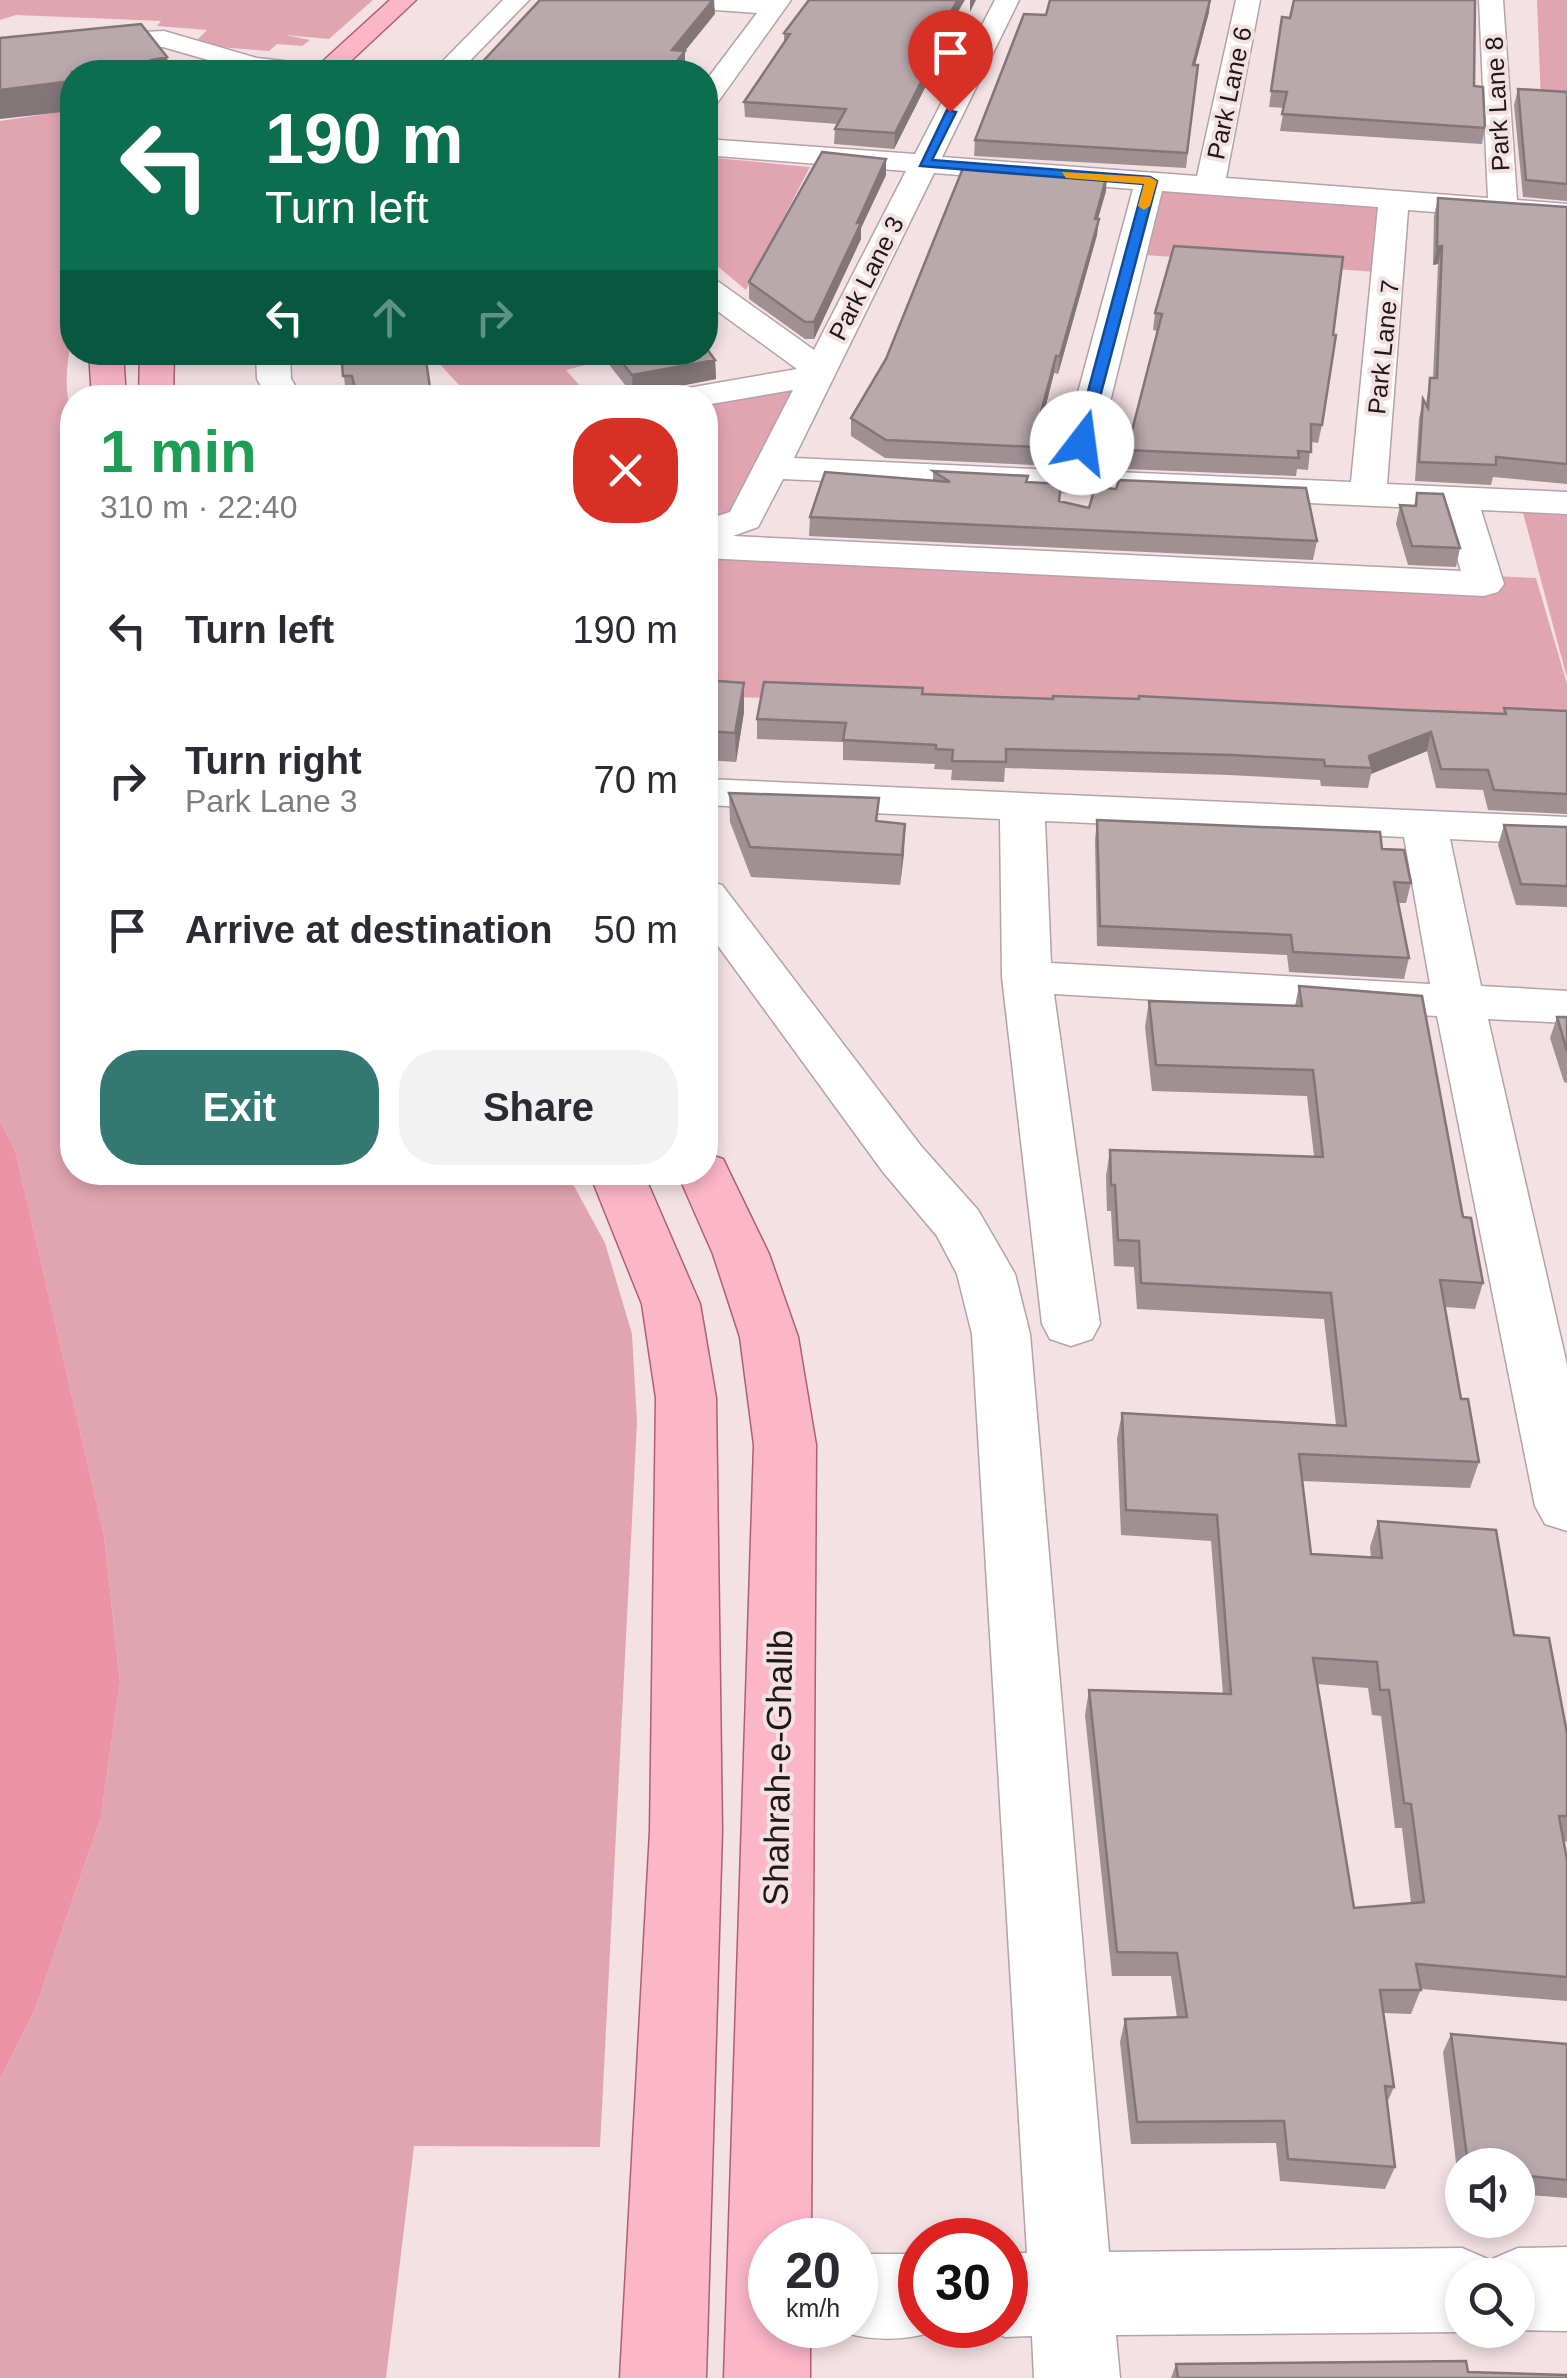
<!DOCTYPE html>
<meta charset="utf-8">
<style>
:root{--surface:#fff;--page:#f2f2f3;--text:#2b2b33;--muted:#7c7c81;--accent:#337971}
body{margin:0;font-family:Helvetica,sans-serif;background:var(--page);color:var(--text);height:100vh;display:flex;flex-direction:column;font-size:38px;white-space:nowrap}
*{box-sizing:border-box;margin:0}
p{font-size:32px;color:var(--muted)}
.icon{flex:none;width:55px;height:55px;fill:none;stroke:currentColor;stroke-width:2;stroke-linecap:round;stroke-linejoin:round}
.map{position:relative;flex:1;overflow:hidden}
.side{position:absolute;left:60px;top:385px;width:658px;height:800px;display:flex;flex-direction:column;background:var(--surface);border-radius:40px;box-shadow:0 5px 15px #0003}
.side>*{flex:none}
.top-card{position:absolute;left:60px;top:60px;width:658px;height:305px;border-radius:40px;box-shadow:0 5px 15px #0003;background:#0b6e4f;color:#fff;overflow:hidden}
.buttons{position:absolute;left:1445px;top:2148px;display:grid;gap:20px}
.buttons a{display:grid;place-items:center;width:90px;height:90px;border-radius:50%;background:var(--surface);box-shadow:0 5px 15px #0003;font-size:50px}
.speed{position:absolute;left:748px;top:2218px;display:flex;gap:20px;font-size:50px;font-weight:700;text-align:center}
.speed>*{display:grid;place-content:center;width:130px;height:130px;border-radius:50%;background:var(--surface);box-shadow:0 5px 15px #0003;line-height:1}
.speed small{font-size:25px;font-weight:400}
.speed .limit{border:15px solid #d22;background:#fff;color:#111}
.pin{position:absolute;display:grid;place-items:center;width:85px;height:85px;color:#fff;margin:-102px -42px;border-radius:50% 50% 50% 0;rotate:-45deg;box-shadow:0 0 10px #0007}
.pin .icon{rotate:45deg}
.me{position:absolute;width:110px;margin:-55px;rotate:15deg;stroke-linejoin:round;filter:drop-shadow(0 0 8px #0008)}
.turn{display:flex;align-items:center;gap:35px;height:210px;padding:0 40px;font-size:45px}
.turn .icon{width:130px;height:130px;stroke-width:2.5}
.turn b{display:block;font-size:70px;line-height:85px}
.lanes{display:flex;align-items:center;height:95px;padding:0 40px;background:#0003;justify-content:center;gap:50px;direction:ltr}
.lanes .off{opacity:.35}
.round{display:grid;place-items:center;flex:none;width:105px;height:105px;border-radius:40px;background:var(--page)}
.summary{display:flex;align-items:center;justify-content:space-between;height:170px;padding:0 40px}
h1{font-size:60px;font-weight:700;line-height:75px;color:#1e9e55}
.action{display:flex;gap:20px;margin-top:auto;padding:20px 40px}
.action a{flex:1;height:115px;border-radius:40px;background:var(--accent);color:#fff;font-size:40px;font-weight:700;line-height:115px;text-align:center}
.action a+a{background:var(--page);color:var(--text)}
ul{padding:0;list-style:none}
li{display:flex;align-items:center;gap:30px;height:150px;padding:0 40px}
li div{flex:1}
li b{display:block;font-size:38px}
li em{font-style:normal}
.map>svg:first-child{display:block}
.green{fill:#e1a5b2}
.water{fill:#ed93a8}
.lines{fill:none;stroke-linecap:round;stroke-linejoin:round}
.minor-casing{stroke:#b3a2a6;stroke-width:3}
.major-casing{stroke:#ac6073;stroke-width:3}
.minor{fill:#fff;fill-rule:evenodd}
.major{fill:#fbb6c8;fill-rule:evenodd}
.wall{fill:#9f9094;fill-rule:evenodd}
.shaded-wall{fill:#827678}
.building{fill:#b9a8ac;stroke:#827678;stroke-width:2.5;fill-rule:evenodd}
.route{fill:#1a73e8;stroke:#114b97;stroke-width:2.5}
.slow{fill:#f59e0b}
.labels{text-anchor:middle;stroke-width:8;stroke-linejoin:round;paint-order:stroke}
.far-street-label{font-size:25px;fill:#1e1819;stroke:#f3e1e4}
.near-street-label{font-size:35px;fill:#1e1819;stroke:#f3e1e4}
</style>
<div class="map">
<svg width="1567" height="2378" viewBox="0 0 1567 2378">
<rect width="100%" height="100%" fill="#f3e1e4"/>
<path class="green" d="M0 0H373L329 39 285 35 310 40 302 46 277 44 269 51 192 45 207 30 157 26 161 21 16 15 0 20Z
M1537 0H1567V105L1541 103Z
M72 110V338C67 362 63 389 72 413V1172L567 1173 605 1243 632 1334 637 1422 600 2147 414 2146 386 2378H0V2080L35 2010 101 1817 120 1682 104 1535 15 1149 0 1121V121Z
M705 157 810 167 746 290 705 256Z
M1150 181 1394 200 1390 273 1131 254Z
M435 353H578L589 364 566 370 590 397H470L436 360Z
M815 380 745 519 705 533V398Z
M1522 509 1567 511V678Z
M705 541 1536 578 1567 684V725L705 696Z"/>
<path class="water" d="M0 1121 15 1149 104 1535 120 1682 101 1817 35 2010 0 2080Z"/>
<g class="lines">
<g class="minor-casing">
<path id="minor" d="M503 0H529L459 72H432Z
M663 0H791L715 106 705 108V82L757 13 675 7Z
M995 0H1019L942 157 1197 176 1236 0H1260L1226 178 1488 198 1479 0H1503L1517 200 1567 204V222L1408 210 1387 484 1567 492V514L1481 510 1504 584 1498 592 1484 596 705 558V520L730 512 793 390 705 405V398H671L676 391 688 388 797 369 705 302V277L716 280 814 350 906 171 705 155V139L915 154ZM934 173 1133 189 1057 470 794 458ZM1162 191 1378 207 1351 482 1093 471ZM783 479 1442 509 1461 571 733 536 758 527Z
M164 31 257 58 292 62 296 68 293 72H250L163 47 102 50 0 63V47L102 34Z
M256 352H290L291 379 303 398H268L257 379Z
M705 779 1567 817V845L1450 839 1481 986 1567 991V1023L1488 1019 1567 1365V1531L1545 1524 1535 1506 1437 1016 1054 994 1100 1324 1092 1339 1071 1346 1050 1339 1042 1324 1002 977 1000 819 705 805ZM1045 821 1404 837 1430 984 1051 963Z
M705 881 722 885 921 1146 978 1210 1015 1274 1030 1334 1109 2252 1462 2248 1490 2260 1518 2248 1567 2247V2331L1514 2330H1518V2275H1462V2330H1466L1462 2332 1116 2335 1120 2378H1034L1032 2336 1005 2337 977 2325H1005V2253H1027L972 1334 957 1274 937 1236 883 1172 705 928Z
M855 2254H920V2325L950 2326C908 2343 867 2343 825 2326L855 2325Z"/>
</g>
<g class="major-casing">
<path id="major" d="M390 0H416L339 72H311Z
M89 352H123L126 398H92Z
M140 352H174L173 398H139Z
M705 1153 723 1159 769 1254 798 1337 816 1445 811 2240H770V2325H810V2378H724L754 1445 740 1337 713 1254 677 1172H705Z
M589 1172H643L700 1304 716 1398 722 1831 706 2378H620L650 1831 656 1398 642 1304Z"/>
</g>
<use href="#minor" class="minor"/>
<use href="#major" class="major"/>
</g>
<path class="wall" d="M1210 0 1209 12 1195 65H1198L1186 168 974 156 975 140 1046 15Z
M1282 17 1474 86 1485 128 1482 144 1280 131 1284 108 1269 107Z
M784 33 935 51 936 66 894 149 834 144 835 129 837 124 745 117 744 102 784 43Z
M1518 89 1567 92V201L1523 197 1514 105Z
M886 159V175L861 228V239L814 339H805L749 299V282Z
M1106 191 1098 219 1097 235 1058 374 1054 373 1040 427 1039 445 1034 465 885 458 851 436V418Z
M1438 198 1567 207V484L1493 477 1491 485 1415 481 1419 419 1423 399 1426 404 1430 378H1433L1438 264 1433 265 1434 216Z
M1174 246 1322 425 1318 443 1311 442 1308 470 1297 469 1296 476 1125 469 1127 450 1157 331 1153 330 1155 313Z
M293 352H403V355L425 353 431 398H356L355 393 346 394 342 359 294 362Z
M599 352H705L715 360 716 379 633 395Z
M933 471 1027 482 1059 502 1089 508 1317 541 1313 560 809 536 810 517 933 481Z
M1417 493 1460 548 1456 567 1408 565 1396 524 1400 505 1414 506Z
M705 680 744 683V712L736 762 705 760Z
M922 694 1503 714 1504 708 1567 711V814L1488 810 1483 790 1436 788 1427 751 1371 774 1368 788 1321 786 1320 780 1229 775 1005 768 1004 782 951 780 952 770 934 769 935 764 843 760V742L757 739V719Z
M729 793 878 821 904 853 900 885 751 877 730 822Z
M1097 820 1382 849 1411 883 1406 903H1398L1409 958 1404 979 1289 972 1287 955 1097 946 1095 840Z
M1504 825 1567 827V907L1516 905 1498 845Z
M1299 986 1463 1217 1483 1283 1475 1309 1445 1307 1461 1399 1479 1462 1470 1488 1302 1481 1311 1554 1371 1558 1370 1547 1378 1521 1514 1635 1567 1733V1842L1564 1841 1567 1860V2001L1421 1989 1411 2014 1383 2013 1394 2087 1387 2103 1395 2167 1385 2189 1280 2181 1276 2143 1131 2144 1120 2042 1125 2019 1177 2018 1171 1976H1112L1085 1715 1089 1690 1223 1694 1211 1541 1121 1535 1117 1439 1122 1413 1336 1425 1324 1319 1137 1309 1134 1267 1114 1266 1111 1211H1107L1106 1176 1110 1150 1314 1156 1307 1096 1152 1091 1145 1027 1149 1001 1295 1006ZM1317 1684 1368 1688 1372 1715 1381 1716 1395 1828H1402L1411 1903 1354 1908Z
M1557 1017H1567V1083L1564 1082 1550 1038Z
M1451 2034 1567 2044V2198L1518 2194V2165H1462V2189L1459 2188 1443 2052Z
M1176 2364 1468 2372 1567 2378H1171Z"/>
<path class="shaded-wall" d="M713 0H714L715 14 685 51V67L681 72H668L672 50Z
M958 0H965L926 65 927 51Z
M970 0H976L970 12Z
M1210 0 1209 12 1191 80 1193 65Z
M937 51 936 66 894 149 895 133Z
M167 57 170 72H110L151 60Z
M72 81V111L0 119V90Z
M886 159V175L861 228V239L814 339V322L857 223Z
M1107 175 1106 191 1093 235 1095 219Z
M1099 219 1097 235 1058 374 1060 356Z
M1442 246 1438 264 1433 265 1437 247Z
M1056 356 1054 373 1036 445 1037 427Z
M715 360 716 379 633 395 632 375Z
M1041 427 1039 445 1034 465 1035 447Z
M744 683V712L736 762 735 733Z
M1431 732 1427 751 1371 774 1372 768 1369 756Z
M905 824 904 853 900 885 902 855Z"/>
<path class="building" d="M540 0H713L672 50 685 51 668 72H473Z
M809 0H958L927 51H937L895 133 835 129 846 109 744 102 790 34 784 33Z
M1050 0H1210L1193 65H1198L1187 153 975 140 1024 14 1046 15Z
M1294 0H1475L1474 86 1483 87 1485 128 1282 114 1287 92 1271 91 1282 17 1290 18Z
M141 24 167 57 151 60 156 67 110 72H72V81L0 90V38Z
M1518 89 1567 92V184L1526 180Z
M822 152 886 159 857 223H861L814 322H805L749 282Z
M965 163 1107 175 1095 219H1099L1060 356H1056L1037 427H1041L1035 447 886 440 851 418 886 359Z
M1438 198 1567 207V464L1496 457V465L1419 462 1423 399 1428 408 1430 378H1437L1442 246 1437 247Z
M1174 246 1343 257 1333 335H1336L1322 425 1311 424V452L1298 451 1299 458 1127 450 1162 314 1155 313Z
M705 346 715 360 632 375 614 352H705Z
M341 352H403V355L425 353 431 395 423 398H357L352 376H343Z
M933 471 1028 476 1026 482 1061 484 1059 501 1089 508 1095 487 1116 489 1119 480 1306 488 1317 541 810 517 825 472 950 482Z
M1417 493 1443 494 1460 548 1412 546 1400 505 1416 506Z
M705 680 744 683 735 733 705 731Z
M764 682 923 688 922 694 1053 699V696L1139 699V696L1406 710 1506 714 1504 708 1567 711V794L1494 790 1488 770 1441 769 1431 732 1369 756 1372 768 1325 766 1324 760 1232 755 1006 749V762L952 761 953 750 936 749V745L843 740 846 723 757 719Z
M729 793 879 798 876 821 905 824 902 855 750 847Z
M1097 820 1380 832 1382 849 1404 850 1411 883 1394 882 1409 958 1293 952 1291 935 1100 926Z
M1504 825 1567 827V886L1521 884Z
M1299 986 1422 996 1463 1217 1471 1218 1483 1283 1440 1280 1461 1399H1468L1479 1462 1299 1454 1311 1554 1382 1558 1378 1521 1496 1530 1514 1635 1549 1638 1567 1733V1816H1559L1567 1860V1977L1416 1964 1421 1990H1380L1394 2087 1385 2086 1395 2167 1288 2159 1284 2121 1137 2122 1125 2019 1187 2017 1177 1953 1117 1952 1089 1690 1231 1694 1217 1515 1126 1510 1122 1413 1346 1426 1331 1293 1141 1283 1139 1241 1118 1240 1115 1185H1111L1110 1150 1323 1157 1313 1070 1156 1065 1149 1001 1302 1006ZM1313 1658 1377 1662 1380 1690H1389L1404 1803 1411 1804 1424 1902 1354 1908Z
M1557 1017H1567V1051Z
M1451 2034 1567 2044V2180L1518 2175V2165H1468Z
M1466 2361 1468 2372 1567 2375V2378H1178L1176 2364Z"/>
<path class="route" d="M947 110 956 112 932 160 1150 177 1157 181 1087 446 1074 443 1144 184 920 166Z"/>
<path class="slow" d="M1062 172 1150 177 1157 181 1150 206 1144 210 1138 206 1144 184 1066 178Z"/>
<g class="labels">
<g class="far-street-label">
<text transform="translate(1229 93) rotate(-78)" y="9">Park Lane 6</text>
<text transform="translate(1497 104) rotate(-93)" y="9">Park Lane 8</text>
<text transform="translate(866 278) rotate(-63)" y="9">Park Lane 3</text>
<text transform="translate(1383 347) rotate(-84)" y="9">Park Lane 7</text>
</g>
<g class="near-street-label">
<text transform="translate(778 1768) rotate(-89)" y="12">Shahrah-e-Ghalib</text>
</g>
</g>
</svg>
<div class="buttons">
<a><svg class="icon" aria-label="sound" viewBox="0 0 24 24"><path d="M4 9h4l5-4v14l-5-4H4zM17 9q2 3 0 6"/></svg></a>
<a><svg class="icon" aria-label="search" viewBox="0 0 24 24"><circle cx="10" cy="10" r="6"/><path d="M15 15l6 6"/></svg></a>
</div>
<div class="speed"><div>20<small>km/h</small></div><div class="limit">30</div></div>
<div class="pin" style="left:950px;top:112px;background:#d93025"><svg class="icon" aria-label="arrive" viewBox="0 0 24 24"><path d="M6 21V4h12l-3 4 3 4H6"/></svg></div>
<svg class="me" style="left:1082px;top:443px" viewBox="-20 -20 40 40"><circle r="19" fill="#fff"/><path d="M0-13L10 11 0 6-10 11z" fill="#1a73e8"/></svg>
<div class="top-card">
<div class="turn"><svg class="icon" aria-label="left" viewBox="0 0 24 24"><path d="M17 20v-9H6M10 6l-5 5 5 5"/></svg><div><b>190 m</b>Turn left</div></div>
<div class="lanes"><svg class="icon" aria-label="left" viewBox="0 0 24 24"><path d="M17 20v-9H6M10 6l-5 5 5 5"/></svg><svg class="icon off" aria-label="ahead" viewBox="0 0 24 24"><path d="M12 20V5M6 11l6-6 6 6"/></svg><svg class="icon off" aria-label="right" viewBox="0 0 24 24"><path d="M7 20v-9h11M14 6l5 5-5 5"/></svg></div>
</div>
<section class="side">
<div class="summary"><div><h1>1 min</h1><p>310 m · 22:40</p></div><a class="round" style="background:#d93025;color:#fff"><svg class="icon" aria-label="close" viewBox="0 0 24 24"><path d="M6 6l12 12M18 6L6 18"/></svg></a></div>
<ul>
<li><svg class="icon" aria-label="left" viewBox="0 0 24 24"><path d="M17 20v-9H6M10 6l-5 5 5 5"/></svg><div><b>Turn left</b></div><em>190 m</em></li>
<li><svg class="icon" aria-label="right" viewBox="0 0 24 24"><path d="M7 20v-9h11M14 6l5 5-5 5"/></svg><div><b>Turn right</b><p>Park Lane 3</p></div><em>70 m</em></li>
<li><svg class="icon" aria-label="arrive" viewBox="0 0 24 24"><path d="M6 21V4h12l-3 4 3 4H6"/></svg><div><b>Arrive at destination</b></div><em>50 m</em></li>
</ul>
<div class="action"><a>Exit</a><a>Share</a></div>
</section>
</div>
